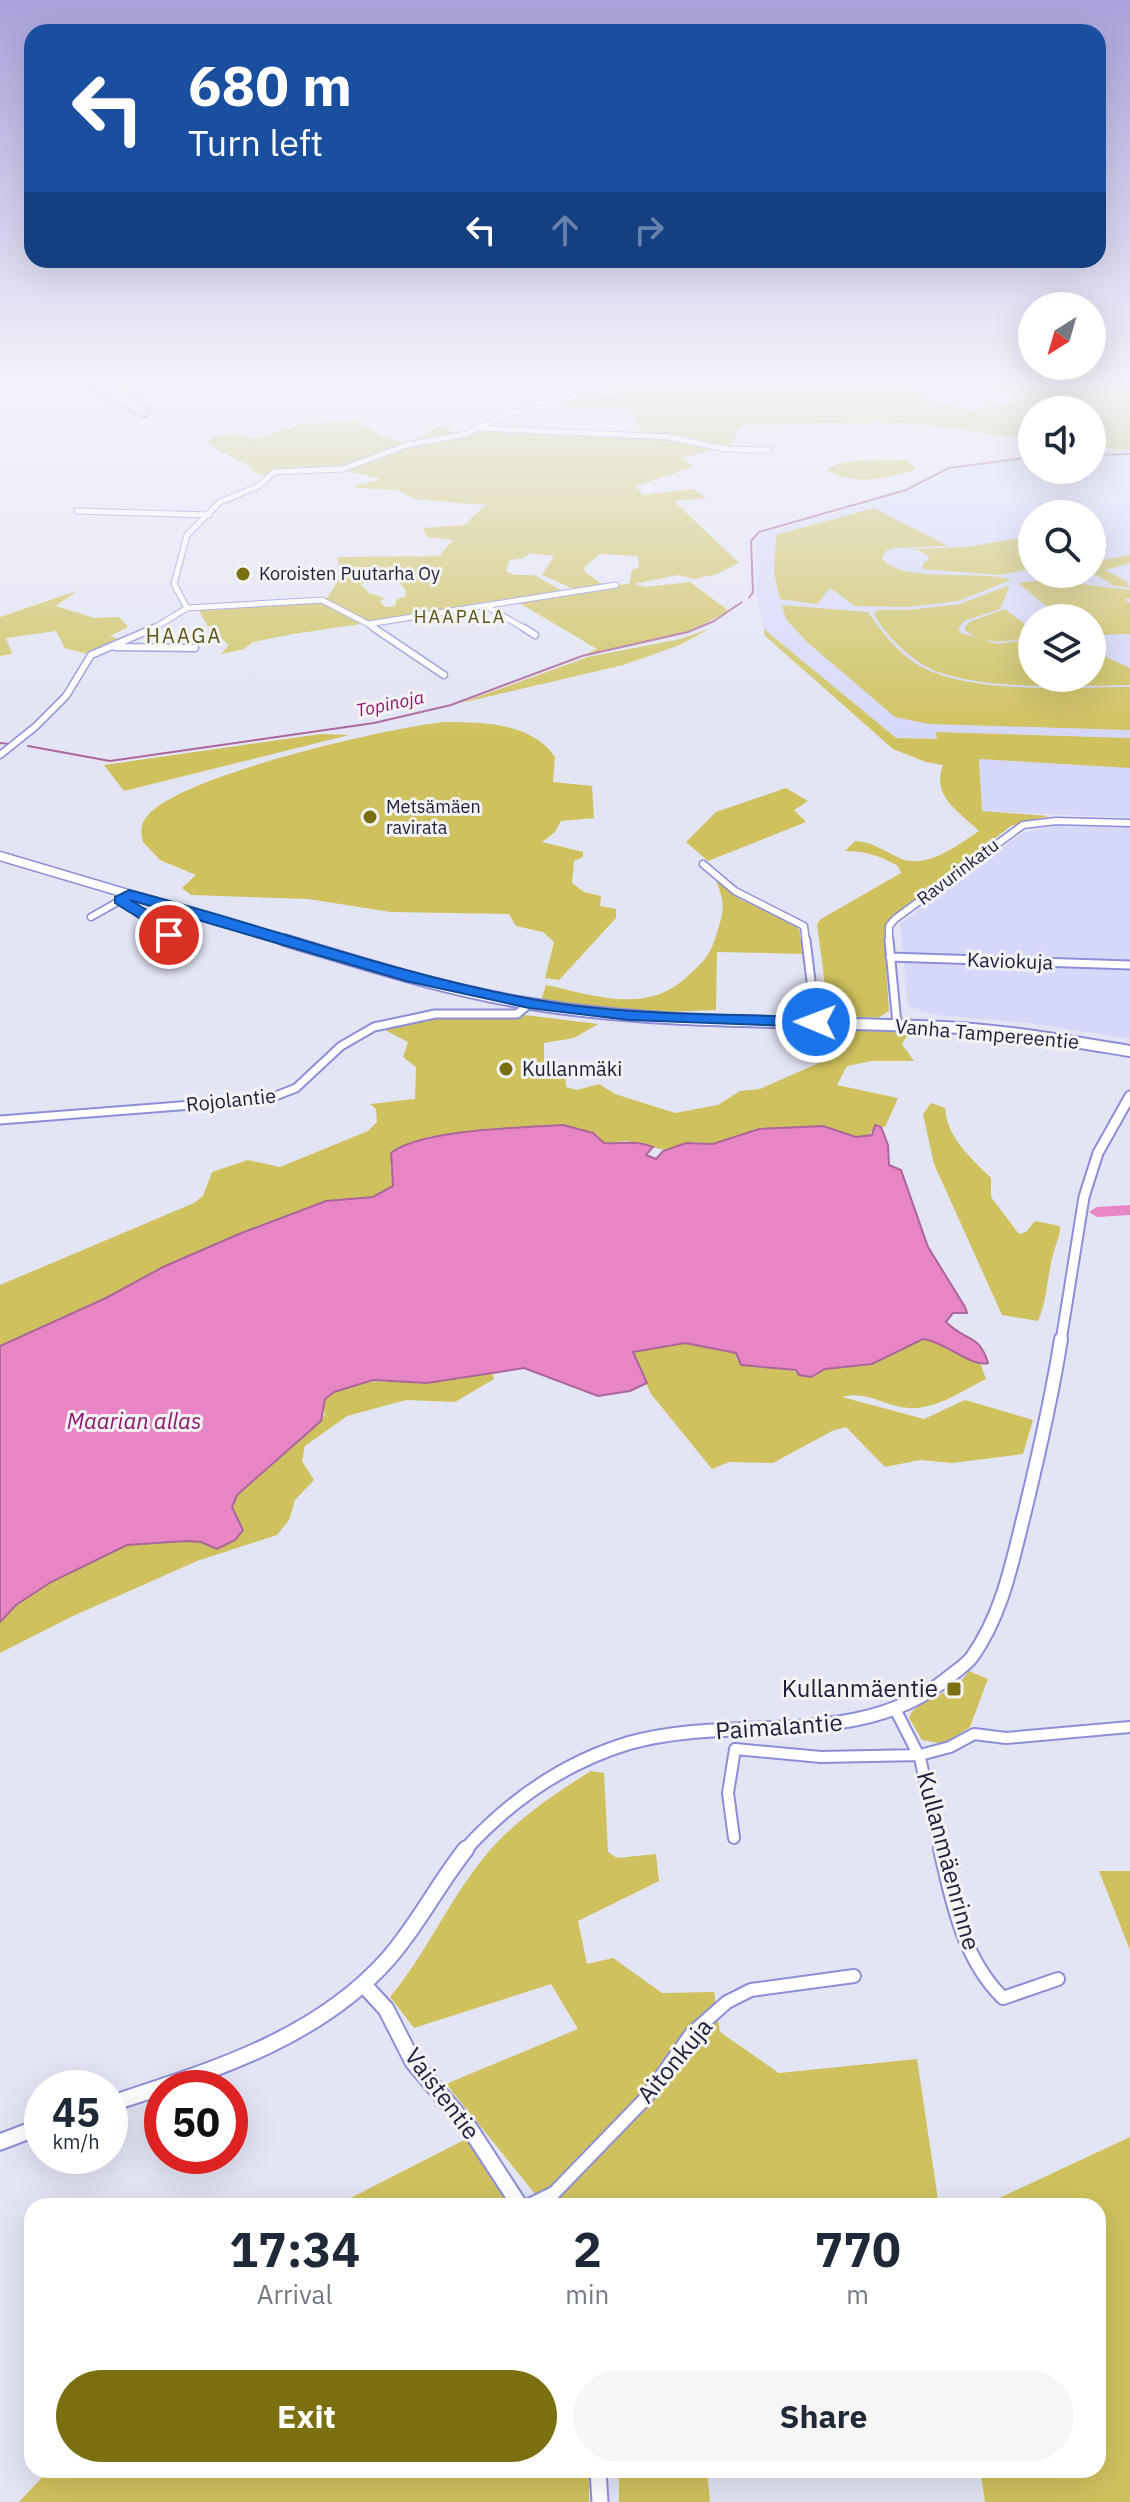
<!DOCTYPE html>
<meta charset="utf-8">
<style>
:root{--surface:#fff;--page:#f6f6f7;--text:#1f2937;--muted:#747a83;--accent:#7b700f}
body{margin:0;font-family:"IBM Plex Sans",sans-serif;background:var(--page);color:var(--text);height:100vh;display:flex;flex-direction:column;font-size:30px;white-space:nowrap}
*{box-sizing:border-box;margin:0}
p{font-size:26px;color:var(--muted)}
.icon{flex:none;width:44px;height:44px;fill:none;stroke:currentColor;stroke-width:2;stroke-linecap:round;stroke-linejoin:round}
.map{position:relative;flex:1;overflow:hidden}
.drawer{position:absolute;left:24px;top:2198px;width:1082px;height:280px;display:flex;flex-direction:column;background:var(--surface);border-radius:24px;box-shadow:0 8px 32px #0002}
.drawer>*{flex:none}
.hud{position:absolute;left:24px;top:24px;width:1082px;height:244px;border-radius:24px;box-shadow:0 8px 32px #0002;background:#1a4fa0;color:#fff;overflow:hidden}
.needle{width:52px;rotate:217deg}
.fabs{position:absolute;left:1018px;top:292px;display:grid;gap:16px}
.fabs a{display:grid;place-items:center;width:88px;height:88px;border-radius:50%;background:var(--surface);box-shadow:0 8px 32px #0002;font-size:40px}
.speed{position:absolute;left:24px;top:2070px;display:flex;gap:16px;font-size:40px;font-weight:700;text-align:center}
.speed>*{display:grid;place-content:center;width:104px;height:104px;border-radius:50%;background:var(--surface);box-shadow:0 8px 32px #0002;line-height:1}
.speed small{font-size:20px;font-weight:400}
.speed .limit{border:12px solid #d22;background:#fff;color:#111}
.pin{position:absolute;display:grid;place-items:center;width:68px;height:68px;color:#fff;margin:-34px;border:4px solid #fff;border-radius:50%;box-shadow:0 2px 8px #0007}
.me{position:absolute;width:88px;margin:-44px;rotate:271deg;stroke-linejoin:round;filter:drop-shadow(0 0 6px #0008)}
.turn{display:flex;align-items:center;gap:28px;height:168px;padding:0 32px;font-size:36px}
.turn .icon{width:104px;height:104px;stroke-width:2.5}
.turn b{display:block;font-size:56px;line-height:68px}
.lanes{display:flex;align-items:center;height:76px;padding:0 32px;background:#0003;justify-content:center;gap:40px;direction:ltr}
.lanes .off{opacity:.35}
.eta{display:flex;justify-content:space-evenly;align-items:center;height:136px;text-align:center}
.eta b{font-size:48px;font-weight:700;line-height:56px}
.cta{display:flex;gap:16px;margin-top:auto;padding:16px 32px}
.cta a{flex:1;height:92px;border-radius:48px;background:var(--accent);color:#fff;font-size:32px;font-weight:700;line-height:92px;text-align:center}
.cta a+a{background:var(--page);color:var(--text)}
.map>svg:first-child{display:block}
.built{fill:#d6d8fa;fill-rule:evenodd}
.green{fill:#cfc25e;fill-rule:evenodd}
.water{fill:#e885c5;stroke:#ab669b;stroke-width:2}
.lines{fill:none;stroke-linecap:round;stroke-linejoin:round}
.stream{stroke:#ab669b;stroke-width:2}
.river{fill:#e885c5;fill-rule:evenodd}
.minor-far4-casing{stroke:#8d8ed7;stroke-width:7}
.minor-far3-casing{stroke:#8d8ed7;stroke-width:9}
.minor-far2-casing{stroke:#8d8ed7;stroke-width:11}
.minor-far1-casing{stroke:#8d8ed7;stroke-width:14}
.minor-casing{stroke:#8d8ed7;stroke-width:16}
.tertiary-far2-casing{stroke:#8d8ed7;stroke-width:13}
.tertiary-far1-casing{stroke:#8d8ed7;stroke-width:16}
.tertiary-casing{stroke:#8d8ed7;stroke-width:19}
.secondary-far1-casing{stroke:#8d8ed7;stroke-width:11}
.secondary-casing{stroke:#8d8ed7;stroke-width:14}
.minor-far4{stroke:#fff;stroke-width:5}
.minor-far3{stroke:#fff;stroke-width:6}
.minor-far2{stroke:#fff;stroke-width:7}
.minor-far1{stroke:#fff;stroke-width:10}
.minor{stroke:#fff;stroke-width:12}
.tertiary-far2{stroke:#fff;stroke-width:9}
.tertiary-far1{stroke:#fff;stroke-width:12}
.tertiary{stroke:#fff;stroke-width:15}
.secondary-far1{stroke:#fff;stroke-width:8}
.secondary{stroke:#fff;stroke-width:10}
.route{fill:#1a73e8;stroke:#114b97;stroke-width:2}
.poi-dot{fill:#7b700f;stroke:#f3f3f3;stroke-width:3}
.labels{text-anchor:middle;stroke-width:6;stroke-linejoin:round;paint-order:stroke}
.far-poi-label{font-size:18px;fill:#1e1e3a;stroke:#f3f3f3;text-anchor:start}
.far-neighbourhood-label{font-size:18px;letter-spacing:2px;fill:#5a5215;stroke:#f3f3f3}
.far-water-label{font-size:18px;font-style:italic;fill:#8d176d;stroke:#f3f3f3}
.far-street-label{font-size:18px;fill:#1e1e3a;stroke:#f3f3f3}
.far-quarter-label{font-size:20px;letter-spacing:2px;fill:#5a5215;stroke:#f3f3f3}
.street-label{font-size:20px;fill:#1e1e3a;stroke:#f3f3f3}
.poi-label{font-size:20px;fill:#1e1e3a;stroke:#f3f3f3;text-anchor:start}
.water-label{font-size:22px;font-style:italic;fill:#8d176d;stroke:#f3f3f3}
.near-poi-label{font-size:24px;fill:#1e1e3a;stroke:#f3f3f3;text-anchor:end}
.near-street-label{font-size:24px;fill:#1e1e3a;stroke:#f3f3f3}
</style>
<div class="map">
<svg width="1130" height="2502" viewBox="0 0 1130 2502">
<rect width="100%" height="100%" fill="#e3e4f4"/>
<path class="built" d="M1092 456H1130V738L937 732 938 739 896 738 764 629 756 595V543L761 534 909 492 955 470 984 463 1032 459V470H1092ZM1032 514H1092V574H1032ZM1032 618H1092V678H1032Z
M979 759 1130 768V818L982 811Z
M1055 825 1130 827V1039L1029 1023 936 1015 908 1006 900 924 1020 834Z"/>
<path class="green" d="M609 385H888L900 391 926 393V407L960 403 957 406 970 411 1026 399 991 385H1130V450L1092 447V410H1032V440L928 425 879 422 747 425 739 428 732 444 734 448 641 431 629 407 565 408 564 404 578 397H615Z
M358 421C371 431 400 448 416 440 424 436 431 429 443 426L456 434 487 429 662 438 716 449 682 458 693 467 636 486 643 495 693 489 707 498 674 501 739 563 717 574 694 579 678 575 634 584 646 587 690 582 729 611 688 632 582 656 597 649 516 601 293 634 253 642 244 649 221 654 229 645 207 625 197 607 322 600 328 597 342 574 337 557 439 556 453 540 427 537 423 528 464 525 486 505 414 499 398 490 356 488 354 486 381 479 338 469 271 472 264 475 251 472 253 468 206 443 213 437 236 433 256 439 302 424ZM530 553 554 556 542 575 576 590 566 593 534 575H515L506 571 510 560 523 558ZM599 554 638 556 639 567 632 570 629 584 605 586 585 572 584 568ZM395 578 405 589 406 596 396 600 395 606 385 607 380 602 384 598 369 593 360 584Z
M907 460 916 469C889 479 853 486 827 470 840 457 887 461 907 460Z
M874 508 948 546 894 548 886 551 882 558C900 584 982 569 1011 580L958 601 907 607 855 606 830 588 817 604 780 599 774 574 776 535Z
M1032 536V540L1017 545 1032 556V569L998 575 922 569V565L930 558 921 551 910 549 967 547Z
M1130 555V563L1105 570 1126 581 1130 588 1082 581 1113 585 1092 573V562Z
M1047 580 1130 590V599H1124L1130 603V634L1092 635V618H1061L1018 583Z
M1010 585 1000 609 964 621 958 629 961 633 998 644 1032 639V678H1092V644L1108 658 1130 668V685C1075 686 988 690 938 672 914 663 886 637 874 614L877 610H908L960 604Z
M77 591 56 606 94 618 119 617 128 627 110 636 124 641 91 655 65 648 56 631 6 638 12 654 0 656V617Z
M782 605 868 612C881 631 898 653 918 665 970 695 1071 687 1130 687V730L929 724 895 717 806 641 786 619Z
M1005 609 1032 630 1028 636C1010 644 978 644 964 629L969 622Z
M709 629 680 645 623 665 461 703 588 657 680 639Z
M764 629 896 738 937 739 936 732 1130 738V768L979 759 982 811 1049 816 1011 826 887 921 884 938 889 1011 878 1018 829 1015 817 924 821 919 901 873 898 866C880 856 866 851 845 851L855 841C872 842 881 849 897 857 925 871 955 847 979 831 958 811 931 796 943 765L926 762 893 749 764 635Z
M446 722C483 722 532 723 555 757L553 782 592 786 594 818 561 821 555 832 542 842 583 852V857L574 861 572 883 584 892 601 896 600 906 616 909V918L559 980 545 978 554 942 543 932 516 926 509 914 391 912 308 899 191 895 182 888 196 875 160 860 143 842C141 834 140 826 145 819 171 777 394 726 446 722Z
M321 734 349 735 124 791 104 765Z
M786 788 808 801 794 810 806 822 708 861 686 842 716 812Z
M716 881 740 899 797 925 800 932 802 954 717 952 716 1010 641 1013 541 1001 546 985C598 996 649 1016 691 973 703 962 710 955 715 939 723 913 727 906 716 881Z
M517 1014 598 1024 574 1038 544 1043V1062L565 1072 566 1087 577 1090 599 1084 615 1094 675 1113 718 1105 740 1091 760 1089 828 1059 815 1026 909 1030 922 1035 906 1037 902 1044 914 1061H872L847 1066 837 1085 898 1098 885 1127 875 1126 868 1137H856L823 1126 759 1129 713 1144 693 1142 669 1151 627 1141 604 1143 593 1133 487 1130 441 1137 430 1136 390 1165 393 1186 373 1197 326 1201 263 1224 163 1267 106 1298 0 1346V1285L194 1203 203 1196 212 1172 248 1160 280 1167 368 1131 377 1122 376 1109 370 1104 415 1099 416 1067 403 1057 408 1042 379 1027 428 1015Z
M931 1103 945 1108C947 1138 971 1158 991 1178V1197L1019 1234 1026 1232 1035 1221 1060 1226C1060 1236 1057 1241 1054 1251 1047 1274 1048 1298 1038 1321L1002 1315 934 1164 923 1114Z
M923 1339 944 1344 981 1365 986 1379C963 1390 936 1410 909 1408 885 1407 867 1390 842 1397L924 1419 965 1400 1033 1420 1023 1454 952 1463 920 1460 885 1467 846 1427 832 1431 773 1463 729 1462 712 1469 651 1394 633 1356V1352L685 1343 736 1353 737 1360C760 1372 786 1365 811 1377L825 1369 872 1364Z
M492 1373 494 1379 455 1402 406 1400 347 1416 305 1446 302 1461 314 1480 295 1500 289 1520 277 1535 197 1561 73 1616 0 1653V1622L16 1605 51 1582 127 1545 186 1541 201 1542 217 1549 235 1518 232 1507 237 1495 321 1421 325 1413 322 1405C337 1372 395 1384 422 1382 446 1379 469 1374 492 1373Z
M969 1671 988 1679 970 1727 944 1744 922 1740 909 1718C917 1696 950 1700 969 1671Z
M591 1771 604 1773 608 1852 617 1858 656 1854 659 1881 578 1921 587 1964 613 1958 662 1993 714 1992 720 2032 779 2073 917 2059 939 2206H545L446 2084 578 2029 551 1984 414 2028 390 1997C427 1953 449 1899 486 1855 514 1821 554 1794 591 1771Z
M1099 1871H1130V1950Z
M1130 2137V2502H985L980 2470H1098V2206H982Z
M466 2139 509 2206H335Z
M49 2470H589V2502H19Z
M619 2470H707L710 2502H619Z"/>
<path class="water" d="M563 1125 593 1133 604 1143C622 1144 636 1140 653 1147L646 1155 656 1159 663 1151 686 1143 713 1144 759 1129 823 1126 856 1137 872 1135 875 1125 881 1127 888 1145 889 1165 901 1170 928 1247 965 1307 967 1313H953L946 1322C966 1342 979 1333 988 1363 972 1368 944 1341 923 1339L872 1364 825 1369 811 1377 799 1375 796 1370 741 1365 736 1353 685 1343 633 1352 647 1383 630 1391 598 1396 524 1368 427 1383 373 1380 334 1392 325 1399 321 1421 237 1495 232 1507 243 1530 235 1540 217 1549 201 1542 186 1541 127 1545 51 1582 16 1605 0 1622V1346L106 1298 163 1267 239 1234 326 1201 373 1197 393 1186 391 1153C422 1129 521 1128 563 1125Z"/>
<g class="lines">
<path class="stream" d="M82 385 145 418
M119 385 150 409 147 417
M1092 455 1130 454
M749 598 753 592 751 541 759 532 906 490 949 468 1032 457
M0 743 10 744
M28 746 110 761 374 723 451 705 582 656 688 632 714 621 742 602"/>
<path class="river" d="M1130 1205V1215L1097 1217 1089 1212 1097 1207Z"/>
<g class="minor-far4-casing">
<path id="minor-far4" d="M481 428 669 437 726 449 769 450
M77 511 209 515
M486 606 527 630
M187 608 322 600 368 624 616 585
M368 624 377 630
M151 630 187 608 174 584 187 535 220 502 259 486 274 472 343 469 407 445 466 434 505 415 555 405 575 396 617 394 620 392 617 385"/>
</g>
<g class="minor-far3-casing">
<path id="minor-far3" d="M374 628 444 675
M524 628 535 635
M115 647 195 648
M0 755 35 727 66 696 91 655 154 628
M703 864 735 891 804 926 806 942
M129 894 120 901 169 931 164 938 153 942
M91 917 121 900
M889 942V926L895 919 1023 825 1056 821 1130 823"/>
</g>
<g class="minor-far2-casing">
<path id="minor-far2" d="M806 940 816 1022
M889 940 897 1024
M145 945 158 940
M890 957 1130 965
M0 1120 268 1099 296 1088 341 1046 374 1027 435 1014H517L529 1004"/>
</g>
<g class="minor-far1-casing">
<path id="minor-far1" d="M895 1709 920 1758 941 1851
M734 1838 728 1793 735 1749 821 1757 920 1755 950 1747 974 1734 1006 1738 1130 1727"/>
</g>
<g class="minor-casing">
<path id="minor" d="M940 1849C952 1902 963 1959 1003 1998L1058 1979
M527 2206 554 2193 645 2099 691 2034 727 2002 751 1990 854 1976"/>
</g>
<g class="tertiary-far2-casing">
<path id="tertiary-far2" d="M1061 1341 1084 1197 1098 1153 1130 1096"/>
</g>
<g class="tertiary-far1-casing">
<path id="tertiary-far1" d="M464 1851C510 1800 563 1763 629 1743 734 1713 858 1752 949 1677 956 1671 966 1665 972 1657 1003 1613 1012 1562 1025 1511 1039 1453 1052 1397 1061 1339"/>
</g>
<g class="tertiary-casing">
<path id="tertiary" d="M363 1984 386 2009 413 2062 470 2129 520 2206
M110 2104C210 2071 316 2040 388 1959 418 1925 438 1884 466 1849
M0 2142 42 2126
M598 2470 600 2502"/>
</g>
<g class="secondary-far1-casing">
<path id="secondary-far1" d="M0 856 290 942"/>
</g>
<g class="secondary-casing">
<path id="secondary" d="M284 940C365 964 447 991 531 1004 667 1026 806 1020 943 1027 1006 1030 1068 1041 1130 1051"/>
</g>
<use href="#minor-far4" class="minor-far4"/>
<use href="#minor-far3" class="minor-far3"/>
<use href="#minor-far2" class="minor-far2"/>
<use href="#minor-far1" class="minor-far1"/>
<use href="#minor" class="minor"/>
<use href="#tertiary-far2" class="tertiary-far2"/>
<use href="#tertiary-far1" class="tertiary-far1"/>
<use href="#tertiary" class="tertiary"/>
<use href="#secondary-far1" class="secondary-far1"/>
<use href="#secondary" class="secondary"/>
</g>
<linearGradient id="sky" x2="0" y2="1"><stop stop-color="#a8a1da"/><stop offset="0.52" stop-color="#f2f3fa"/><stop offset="1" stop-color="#f2f3fa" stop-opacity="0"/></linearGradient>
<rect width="1130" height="736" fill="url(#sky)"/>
<path class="route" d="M129 890C262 924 391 973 526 998 621 1016 720 1014 816 1017L824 1022 816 1027 629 1020 529 1008 406 981 130 900 172 925 176 935 174 938H163L160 931 115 903V897Z"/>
<g class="poi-dot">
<circle cx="243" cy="574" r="8"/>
<circle cx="370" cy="817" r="8"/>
<circle cx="506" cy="1069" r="8"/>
<rect x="946" y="1681" width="16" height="16" rx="4"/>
</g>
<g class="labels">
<g class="far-poi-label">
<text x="259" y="580">Koroisten Puutarha Oy</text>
<text x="386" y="813">Metsämäen<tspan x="386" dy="21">ravirata</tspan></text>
</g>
<g class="far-neighbourhood-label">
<text x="460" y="623">HAAPALA</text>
</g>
<g class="far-water-label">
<text transform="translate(390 704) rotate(-12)" y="6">Topinoja</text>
</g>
<g class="far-street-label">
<text transform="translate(958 872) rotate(-37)" y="6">Ravurinkatu</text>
</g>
<g class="far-quarter-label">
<text x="184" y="643">HAAGA</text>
</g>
<g class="street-label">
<text transform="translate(1010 961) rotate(2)" y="7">Kaviokuja</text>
<text transform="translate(987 1034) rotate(5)" y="7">Vanha Tampereentie</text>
<text transform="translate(231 1100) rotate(-6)" y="7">Rojolantie</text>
</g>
<g class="poi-label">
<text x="522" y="1076">Kullanmäki</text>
</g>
<g class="water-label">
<text x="134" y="1429">Maarian allas</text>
</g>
<g class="near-poi-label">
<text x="938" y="1697">Kullanmäentie</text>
</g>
<g class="near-street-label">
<text transform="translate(779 1727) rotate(-4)" y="8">Paimalantie</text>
<text transform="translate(948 1861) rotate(75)" y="8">Kullanmäenrinne</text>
<text transform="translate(675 2061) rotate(-50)" y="8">Aitonkuja</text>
<text transform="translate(442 2094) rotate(53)" y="8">Vaistentie</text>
</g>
</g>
</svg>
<div class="fabs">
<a><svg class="needle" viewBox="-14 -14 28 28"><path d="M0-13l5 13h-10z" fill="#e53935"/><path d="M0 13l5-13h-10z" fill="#747a83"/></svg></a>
<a><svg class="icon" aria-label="sound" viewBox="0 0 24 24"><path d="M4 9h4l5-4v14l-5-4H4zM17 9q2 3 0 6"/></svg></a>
<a><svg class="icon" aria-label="search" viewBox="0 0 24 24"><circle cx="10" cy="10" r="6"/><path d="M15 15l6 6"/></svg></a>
<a><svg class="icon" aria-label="layers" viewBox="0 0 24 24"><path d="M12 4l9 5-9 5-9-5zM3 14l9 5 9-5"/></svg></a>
</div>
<div class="speed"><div>45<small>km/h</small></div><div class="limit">50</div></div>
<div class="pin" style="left:169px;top:935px;background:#d93025"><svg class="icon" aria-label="arrive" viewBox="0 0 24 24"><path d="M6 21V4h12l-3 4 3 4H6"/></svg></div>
<svg class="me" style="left:816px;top:1022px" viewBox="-20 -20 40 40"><circle r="17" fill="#1a73e8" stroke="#fff" stroke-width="3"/><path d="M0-11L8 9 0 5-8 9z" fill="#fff"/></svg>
<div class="hud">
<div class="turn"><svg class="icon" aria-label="left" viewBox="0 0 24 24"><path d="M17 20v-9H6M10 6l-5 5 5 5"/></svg><div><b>680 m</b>Turn left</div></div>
<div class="lanes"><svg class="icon" aria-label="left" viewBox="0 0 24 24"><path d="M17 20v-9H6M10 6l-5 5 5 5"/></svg><svg class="icon off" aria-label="ahead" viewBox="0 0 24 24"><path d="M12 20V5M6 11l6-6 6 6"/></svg><svg class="icon off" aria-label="right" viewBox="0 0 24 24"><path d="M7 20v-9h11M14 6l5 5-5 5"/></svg></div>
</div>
<section class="drawer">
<div class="eta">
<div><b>17:34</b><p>Arrival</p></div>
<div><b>2</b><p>min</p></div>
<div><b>770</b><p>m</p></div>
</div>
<div class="cta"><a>Exit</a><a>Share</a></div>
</section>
</div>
